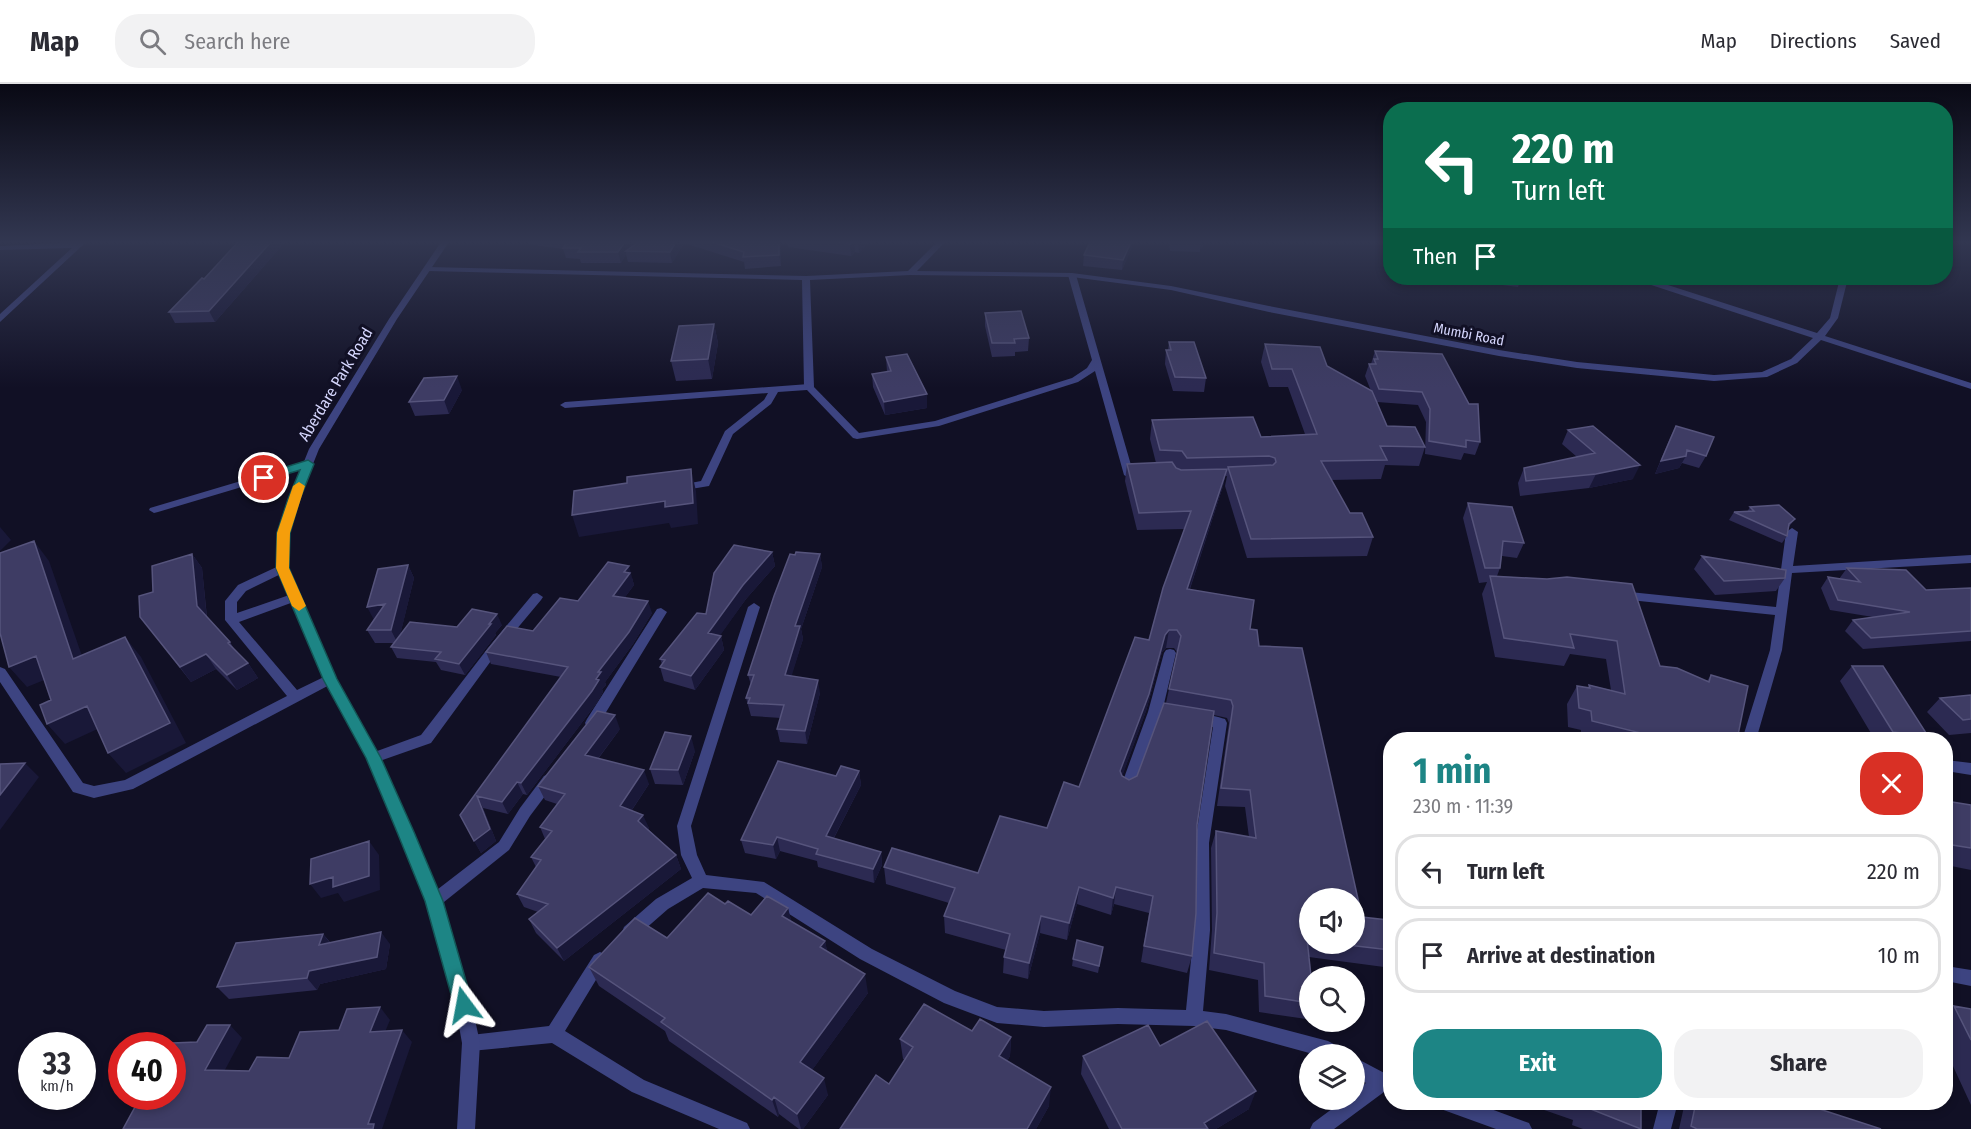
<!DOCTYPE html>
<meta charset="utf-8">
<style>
:root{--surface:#fff;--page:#f2f2f3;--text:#2b2b33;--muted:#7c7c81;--line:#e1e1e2;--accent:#1d8585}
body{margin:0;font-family:"Fira Sans Condensed",sans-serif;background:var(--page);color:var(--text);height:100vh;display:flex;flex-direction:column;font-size:22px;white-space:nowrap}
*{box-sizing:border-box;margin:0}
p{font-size:20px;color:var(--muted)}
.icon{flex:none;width:33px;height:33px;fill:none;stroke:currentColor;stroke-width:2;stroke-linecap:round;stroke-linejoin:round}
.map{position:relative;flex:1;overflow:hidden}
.panel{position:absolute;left:1383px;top:648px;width:570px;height:378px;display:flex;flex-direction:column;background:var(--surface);border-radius:24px;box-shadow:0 3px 9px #0003}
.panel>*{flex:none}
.hud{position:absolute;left:1383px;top:18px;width:570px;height:183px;border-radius:24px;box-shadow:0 3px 9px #0003;background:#0b6e4f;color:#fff;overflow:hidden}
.fabs{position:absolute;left:1299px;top:804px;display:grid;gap:12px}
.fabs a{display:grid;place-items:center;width:66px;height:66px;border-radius:50%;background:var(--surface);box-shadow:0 3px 9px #0003;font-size:30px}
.speed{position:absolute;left:18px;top:948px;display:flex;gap:12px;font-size:30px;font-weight:700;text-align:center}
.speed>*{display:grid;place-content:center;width:78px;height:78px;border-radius:50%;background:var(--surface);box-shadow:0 3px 9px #0003;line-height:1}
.speed small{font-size:15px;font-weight:400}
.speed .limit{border:9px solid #d22;background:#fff;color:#111}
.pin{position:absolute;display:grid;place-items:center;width:51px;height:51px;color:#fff;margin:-26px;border:3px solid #fff;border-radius:50%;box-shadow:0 2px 6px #0007}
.me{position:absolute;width:66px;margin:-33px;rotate:347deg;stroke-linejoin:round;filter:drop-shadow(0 0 4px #0008)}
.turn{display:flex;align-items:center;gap:21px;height:126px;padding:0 30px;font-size:27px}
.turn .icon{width:78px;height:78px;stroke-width:2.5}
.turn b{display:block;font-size:42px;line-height:51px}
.then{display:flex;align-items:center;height:57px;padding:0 30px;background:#0003;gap:12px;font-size:22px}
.round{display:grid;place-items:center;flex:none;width:63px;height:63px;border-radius:24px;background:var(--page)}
.overview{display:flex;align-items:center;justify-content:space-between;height:102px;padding:0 30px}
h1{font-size:36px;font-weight:700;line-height:45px;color:var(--accent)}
.cta{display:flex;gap:12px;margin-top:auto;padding:12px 30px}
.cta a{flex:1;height:69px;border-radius:24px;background:var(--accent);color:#fff;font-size:24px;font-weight:700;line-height:69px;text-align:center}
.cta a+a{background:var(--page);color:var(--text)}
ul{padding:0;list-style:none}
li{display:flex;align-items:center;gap:18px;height:75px;margin:0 12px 9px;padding:0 18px;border:3px solid var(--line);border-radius:24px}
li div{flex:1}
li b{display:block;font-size:22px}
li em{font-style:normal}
header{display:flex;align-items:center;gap:36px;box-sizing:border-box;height:84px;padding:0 30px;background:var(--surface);border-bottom:2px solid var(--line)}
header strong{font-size:28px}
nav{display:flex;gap:33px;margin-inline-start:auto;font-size:21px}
.search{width:420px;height:54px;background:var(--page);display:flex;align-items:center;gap:15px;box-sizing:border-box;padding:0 21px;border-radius:24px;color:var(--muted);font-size:22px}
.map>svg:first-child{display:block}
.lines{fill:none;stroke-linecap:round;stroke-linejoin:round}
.service{fill:#3d4481;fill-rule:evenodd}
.minor{fill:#3d4481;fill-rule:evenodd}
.tertiary{fill:#3d4481;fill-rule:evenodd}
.wall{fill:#2c2a52;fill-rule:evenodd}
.shaded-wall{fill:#191838}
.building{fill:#3e3c64;stroke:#56547c;stroke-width:1.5}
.route{fill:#1d8585;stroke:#135656;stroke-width:1.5}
.slow{fill:#f59e0b}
.labels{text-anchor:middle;stroke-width:6;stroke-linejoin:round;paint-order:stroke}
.far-street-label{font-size:14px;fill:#d5d6fd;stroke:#111025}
.street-label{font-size:16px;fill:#d5d6fd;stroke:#111025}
</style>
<header>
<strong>Map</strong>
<div class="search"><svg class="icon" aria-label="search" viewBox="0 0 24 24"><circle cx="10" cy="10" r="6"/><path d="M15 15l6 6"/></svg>Search here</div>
<nav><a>Map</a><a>Directions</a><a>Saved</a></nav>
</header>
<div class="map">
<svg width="1971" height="1045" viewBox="0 0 1971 1045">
<rect width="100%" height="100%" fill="#111025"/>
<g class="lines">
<path class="service" d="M1069 189 1076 191 1133 388 1142 389 1143 391 1142 393 1129 394 1124 391 1095 287 1078 298 939 342 857 355 853 354 807 306 778 308 771 320 733 350 709 402 679 407 674 404 675 402 701 397 725 347 764 316 768 309 565 324 560 321 565 318 809 300 812 301 859 349 935 337 1072 294 1087 284 1092 276 1068 191Z
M283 480 289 484 287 487 246 507 237 518V529L295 509 299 510 301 513 299 516 239 538 297 606 330 590 335 592 336 595 335 598 133 705 94 714 73 708 0 598V583L5 585 83 699 94 702 125 696 287 612 225 536V517L238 501Z
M537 509 543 513 541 516 496 570 431 659 374 679 369 678 367 674 369 670 421 651 488 564 533 510Z
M661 524 667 528 597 643H587L585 639 587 635 657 525Z
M549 690 554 692 556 696 554 700 530 732 509 766 439 822 434 824 429 822 426 817 429 812 499 758 520 724 544 692Z"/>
<path class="minor" d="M78 158 85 159 0 238V230L72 164 0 166V162Z
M937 158H945L917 187 1072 189 1171 202 1269 222 1499 266 1577 278 1714 291 1762 288 1791 275 1813 254 1636 196 1635 194H1646L1817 249 1830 234 1840 194H1848L1838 234 1825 252 1971 299V305L1821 256 1797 279 1767 293 1714 297 1577 284 1499 272 1269 228 1171 206 1072 193 910 191 810 196 814 303 809 306 804 303 802 196 428 187 424 185 428 183 806 192 908 187Z
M308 377 312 378 313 380 312 382 158 428 154 429 149 426 150 424Z
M1792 444 1798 448 1793 482 1971 471V479L1792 489 1782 566 1756 656H1742L1770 566 1775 531 1620 515 1614 511 1620 507 1776 523 1786 448Z
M754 519 760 523 691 742 697 771 706 791 764 798 872 865 955 907 997 923 1044 927 1118 924 1186 926 1194 846 1195 759 1213 643 1192 639 1190 635 1192 631C1202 628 1215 632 1225 635L1227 639 1209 759 1210 846 1203 927 1226 930 1328 957 1341 964 1343 970H1313L1226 946 1194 942 1118 940 1044 943 997 939 944 919 860 875 756 809 703 804 668 825 636 853 630 855 624 853 622 848 624 843 656 815 692 794 681 771 677 742 748 523Z
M1170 565 1174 566 1176 569 1163 624 1182 628 1184 632 1182 636 1177 637 1160 634 1134 705 1132 709 1127 711 1122 709 1120 705 1148 628 1164 569 1166 566Z
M1946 676 1971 679V691L1946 687Z
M600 868 606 871 608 876 565 947 644 996 747 1039 750 1045H719L632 1008 552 959 471 967 465 965 462 959 465 953 471 951 549 942 594 871Z
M1946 882 1971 886V902L1946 897Z
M1354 973 1390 992V1010L1384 1008 1334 1045H1310L1313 1039 1344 1016H1354V1007L1366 999 1354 992Z
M1435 1018H1472L1529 1039 1532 1045H1496L1438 1024Z
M1660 1018H1678L1671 1045H1653Z"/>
<path class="tertiary" d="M441 158H449L397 235 319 365 299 415 290 449 289 484 336 595 381 674 442 817 468 903 480 959 475 1045H457L462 959 452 903 426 817 367 675 324 595 277 484 278 449 289 415 309 365 389 235Z"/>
</g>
<path class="wall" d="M238 158H285L215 238 175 239 169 228 204 195Z
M528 158H634L630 164 638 158H780L781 182 745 185 744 178 684 159 672 179 628 178 626 170 621 179H581L580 175 566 174 563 165 528 160Z
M787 158H869L859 169 855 168 851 172 788 163Z
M1134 158 1122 186 1083 182 1084 171Z
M1169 158H1203L1202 164 1200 165V168L1170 167Z
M1486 194H1521L1518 203 1487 199Z
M985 229 1029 254 1028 267 1015 268V272L992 273 985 242Z
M714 240 718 259 712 295 676 297 671 277Z
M1169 258 1206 294 1204 308 1173 307 1165 280 1166 266H1168Z
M1265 260 1327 282 1371 307 1365 292 1369 280H1371L1375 267 1480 358 1475 371 1464 369 1461 376 1425 370 1426 338 1418 321 1377 318 1387 342 1425 363 1419 382 1385 381 1381 395 1331 396 1350 429 1373 453 1367 472 1247 474 1225 402 1227 392H1225L1223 402 1190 505 1250 545 1259 562 1362 833 1390 856V870L1384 883 1309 873 1310 927 1306 935 1259 928 1258 896 1209 886 1212 846 1211 764 1216 747 1249 753 1245 723 1217 722 1229 639 1227 634 1214 631 1197 741 1192 872 1187 889 1141 878 1149 829 1114 820 1111 831 1077 820 1067 856 1040 849 1028 895 1003 889 1004 873 1006 866 945 849 944 832 949 819 886 800 884 783 978 789 1047 744 1079 703 1149 556 1184 445 1137 446 1125 397 1127 380 1156 379 1150 355 1152 336 1261 353 1305 350 1288 303H1269L1261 278ZM1166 564H1174L1177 568 1166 619 1137 692 1129 696 1122 692 1146 627 1162 568ZM1310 814 1354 860H1310Z
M886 273 927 324 885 331 873 303 872 290 887 288Z
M462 306 449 330 415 332 409 318Z
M1676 342 1706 372 1699 384 1682 379 1679 384 1655 390 1670 354Z
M1568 346 1633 395 1589 404 1520 412 1518 399 1524 384 1577 373 1562 360Z
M1468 419 1524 459 1517 474 1502 472 1500 484 1497 492 1547 495 1660 582 1707 597 1711 591 1737 656H1581V646L1568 643 1567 620 1577 602 1588 604 1589 601 1611 606 1606 575 1570 570 1564 582 1495 573 1482 510 1487 498 1479 499 1463 434Z
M1750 423 1795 435 1788 444 1787 452 1782 459 1729 436 1734 428H1747Z
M772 468 775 482 746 515 719 552H721L724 566 695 606 664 597 660 583 662 580 660 575 706 530Z
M192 470 202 484 207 533 230 558 236 568 248 579 258 594 237 606 216 585 191 598 140 533 153 508Z
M820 470 822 483 801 545 803 555 791 592 820 609 807 660 780 658 777 645 781 634 751 632 746 614 751 601 748 591Z
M1702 472 1785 494 1776 507 1715 511 1694 485Z
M408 481 414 494 400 551 457 543 502 541 495 549 496 551 465 591 441 586 436 578 397 574 391 563 393 559H375L367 546Z
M1847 484 1926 506 1971 504V557L1863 565 1845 547 1853 536 1873 533 1830 526 1821 504 1828 493 1839 495Z
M632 494 634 501 625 513 652 529 633 560 605 598 606 601 602 605 603 608 596 620 527 711 523 710 508 730 483 724 496 757 481 769 460 731 561 593 491 580 486 568 533 547 578 517Z
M1852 582 1928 652 1925 656H1875L1840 597Z
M1971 611V649L1949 651 1927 628 1940 614Z
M620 645 598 675 649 700 632 726 649 744 648 745 676 771 681 785 564 877 536 849 529 835 538 828 524 823 517 810 536 783 531 773 545 755 540 743 557 720 545 716 538 702Z
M695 667 683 701 655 700 650 685Z
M859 687 861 701 834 754 881 768 882 781 874 799 818 783 817 777 780 767 776 775 745 769 741 756 836 692Z
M1946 717 1971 721V786L1946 781Z
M725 820 751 831 788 824 791 837 825 857 827 867 868 909 812 986 828 1011 803 1045H799L779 1030 778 1033 669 957 665 947 599 902 589 883 667 854Z
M323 850 330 858 390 860 386 885 320 900 317 906 229 915 217 903Z
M1103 863 1098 889 1072 882 1073 875Z
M1954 922 1971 925V1021L1946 967V928Z
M972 947 1011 953 1010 972 1007 977 1049 1022 1036 1045H840L889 1000 905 976 903 975 900 955Z
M1160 962 1249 1025 1216 1045H1109L1081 990 1083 972Z
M1521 1018H1641V1045H1583L1572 1041 1573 1036Z
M1685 1018H1798L1881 1045H1679Z"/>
<path class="shaded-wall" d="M271 158H285L215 238 209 227Z
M625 158H634L628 167H626V170L621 179 618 168Z
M676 158H684V159L672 179 670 168Z
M779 158 780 164 781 182 779 171Z
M852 158H854L855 168 851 172 850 160Z
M858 158H869L859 169Z
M1131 158H1134L1122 186 1123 176Z
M1201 158H1203L1202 164 1200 165Z
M714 240 718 259 712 295 708 275Z
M457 292 462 306 449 330 444 316Z
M927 310V324L885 331 884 318Z
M1686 372 1679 384 1655 390 1661 377Z
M1640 381 1633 395 1589 404 1596 390Z
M691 385 696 407 698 440 671 444 669 439 579 453 572 431Z
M1227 385 1223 402 1184 522 1187 505Z
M0 443 11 456 0 467Z
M34 457 49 477 90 595 73 575Z
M772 468 775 482 746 515 712 563 708 549 743 501Z
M192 470 202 484 207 536 197 522Z
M820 470 822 483 801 545 803 555 788 604 785 591 795 542Z
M408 481 414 494 398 560 391 546Z
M629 482 634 501 617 524 613 512 624 488Z
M648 517 652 529 633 560 605 598 606 601 602 605 603 608 596 620 527 711 521 699Z
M385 520 374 536 367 523Z
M497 530 502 541 495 549 496 551 465 591 459 580 489 540Z
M1169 546 1166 564 1162 568 1146 627 1118 704 1120 687 1165 551Z
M721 552 724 566 695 606 691 592Z
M125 553 141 573 186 659 126 689 108 669Z
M206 570 216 585 191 598 180 583Z
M36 572 54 592 27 603 9 583Z
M248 579 258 594 237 606 227 591Z
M818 596 820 609 807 660 805 647Z
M87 622 104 642 65 660 47 640Z
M615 631 620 645 590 685 585 671Z
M691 652 695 667 683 701 678 686Z
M25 679 39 693 0 746V711Z
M644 686 649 700 625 736 620 722Z
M859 687 861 701 828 765 826 752Z
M517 698 523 710 508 730 502 718Z
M477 712 483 724 496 757 481 769 474 757Z
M643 731 649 744 644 751 638 737Z
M777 753 780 767 776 775 773 761Z
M369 757 379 771 380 806 344 818 338 809 321 814 310 800Z
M881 768 882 781 874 799 873 785Z
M676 771 681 785 564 877 557 864Z
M1079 803 1077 820 1067 856 1069 839Z
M1116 803 1114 820 1111 831 1113 814Z
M788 824 793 844 782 832Z
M1041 832 1040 849 1028 895 1029 879Z
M381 848 390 860 386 885 320 900 317 906 307 894 309 887Z
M323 850 333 863 319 861Z
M825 857 829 876 820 863Z
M865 890 868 909 805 996 800 978Z
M380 923 390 936 380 960 370 948Z
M230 941 242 954 219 997 205 986Z
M402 946 412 958 382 1045H373L368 1040Z
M1011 953 1010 972 999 991V972Z
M824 994 828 1011 803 1045H801L797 1030Z
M1051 1003 1049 1022 1036 1045H1027Z
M1256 1007 1249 1025 1216 1045H1202L1204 1039Z
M774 1013 779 1030 778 1033 772 1016Z"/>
<path class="building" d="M238 158H271L209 227 169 228 202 194 204 195Z
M567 158H625L618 168H578L581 164H563Z
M638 158H676L670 168 626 167Z
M712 158H779V171L743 173 744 168Z
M834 158H852L850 160Z
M1090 158H1131L1123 176 1084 171Z
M1021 227 1029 254 1014 255 1015 259H992L985 229Z
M714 240 708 275 671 277 679 242Z
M1169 258H1194L1206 294 1175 293 1166 266H1171Z
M1265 260 1320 263 1327 282 1372 307 1387 342 1415 343 1425 363 1380 362 1387 376 1321 377 1350 429H1362L1373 453 1251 455 1228 383 1273 381 1276 378 1275 374 1269 372 1187 374 1182 367 1160 366 1152 336 1253 333 1261 353 1317 350 1292 285H1272Z
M1375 267 1442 270 1469 320H1478L1480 358 1466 356V363L1429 357 1430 325 1422 308 1379 305 1369 280H1376L1374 275H1378Z
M907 270 927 310 884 318 872 290 891 287 886 273Z
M457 292 444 316 409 318 424 294Z
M1593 342 1640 381 1596 390 1526 397 1524 384 1595 369 1568 346Z
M1676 342 1714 353 1706 372 1687 366 1686 372 1661 377Z
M1172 378 1176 384 1181 386 1227 385 1187 505 1254 516 1250 545 1257 546 1259 562 1302 564 1362 833 1388 836 1390 856V866L1339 860H1354V814H1310V856L1307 855 1311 892H1310V919L1265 912 1264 879 1214 869 1217 829 1216 747 1256 754 1250 706 1221 704 1233 622 1231 616 1169 605 1181 552 1177 546H1169L1165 551 1149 610 1120 687 1122 692 1129 696 1137 692 1164 619 1214 627 1197 741 1196 829 1192 872 1144 862 1153 812 1116 803 1113 814 1079 803 1069 839 1041 832 1029 879 1004 873 1010 850 944 832 955 804 884 783 892 764 978 789 1000 732 1047 744 1064 698 1079 703 1135 553 1149 556 1163 504 1191 427 1139 429 1127 380Z
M691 385 693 419 665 423V417L572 431 574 407 627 399V393Z
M1468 419 1512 423 1524 459 1503 457 1500 484H1485Z
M1779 421 1795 435 1789 440 1787 452 1734 428 1754 427 1750 423Z
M34 457 73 575 125 553 170 639 108 669 87 622 47 640 40 621 51 616 36 572 9 583 0 549V469Z
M734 461 772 468 743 501 708 549 721 552 691 592 660 583 665 576 660 575 697 529 706 530 714 489Z
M796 468 820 470 795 542H800L785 591 818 596 805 647 777 645 784 621 748 619 750 614H746L754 591H748L774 512 790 470 795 471Z
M192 470 197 522 230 558 228 559 248 579 227 591 206 570 180 583 140 533 139 512 153 508 152 482Z
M1702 472 1786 486 1785 494 1724 497Z
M608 478 629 482 624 488 630 489 613 512 648 517 629 548 598 588H601L596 595 599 596 592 607 521 699 517 698 502 718 477 712 490 745 474 757 460 731 568 583 486 568 507 542 533 547 560 514 578 517Z
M408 481 391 546H367L385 520 367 523 378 485Z
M1847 484 1906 486 1926 506 1971 504V547L1871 554 1853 536 1910 528 1838 516 1828 493 1860 498Z
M1490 492 1547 495 1567 493 1632 500 1660 582 1677 584 1709 598 1711 591 1748 602 1737 656H1657V653L1592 637 1591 627 1579 624 1577 602 1590 604 1589 601 1625 610 1617 557 1570 550 1574 564 1504 554Z
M472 525 497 530 489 540H491L459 580 435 575 441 568 391 563 410 538 457 543Z
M1852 582H1883L1928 652 1893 648Z
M1971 611V635L1963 636 1940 614Z
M597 627 615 631 585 671 644 686 620 722 643 731 638 737 676 771 557 864 529 835 548 820 517 810 541 776 531 773 552 747 540 743 565 710 538 702Z
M665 648 691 652 678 686 650 685Z
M778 677 836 692 841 682 859 687 826 752 881 768 873 785 816 770 818 765 777 753 773 761 741 756Z
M25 679 0 711V680Z
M1946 717 1971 721V764L1946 760Z
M369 757V792L333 803V793L310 800 311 775Z
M708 809 725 820 728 817 751 831 767 812 788 824 782 832 825 857 820 863 865 890 800 978 824 994 797 1030 774 1013 772 1016 661 938 665 934 589 883 635 834 667 854Z
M381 848 377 873 309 887 307 894 217 903 236 859 323 850 319 861Z
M1077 856 1103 863 1099 882 1073 875Z
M924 920 972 947 980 935 1011 953 999 972 1051 1003 1027 1045H840L876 991 889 1000 913 963 900 955Z
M1954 922 1971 925V956Z
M380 923 370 948 402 946 368 1040H374L373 1045H123L141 1012H172V962H170L172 959 197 958 207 941H230L205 986 249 987 257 973 289 974 300 948 339 946 347 925Z
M1207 937 1256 1007 1204 1039 1208 1045H1122L1083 972 1148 941 1160 962Z
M1584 1018H1641V1045L1588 1024V1020Z
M1696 1018H1798L1881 1045H1697L1691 1042Z"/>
<linearGradient id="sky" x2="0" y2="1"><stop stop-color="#090914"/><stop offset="0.52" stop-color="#323751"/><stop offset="1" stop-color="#323751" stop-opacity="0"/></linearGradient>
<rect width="1971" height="304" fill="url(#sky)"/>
<path class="route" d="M308 376 314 380 300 415 290 449 289 484 337 595 381 674 414 748 443 817 473 921 471 928 464 931 457 928 454 921 425 817 397 748 366 674 323 595 276 484 277 449 288 415 300 386 264 397 258 394 260 391Z"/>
<path class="slow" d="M299 398 305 402 290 449 289 484 306 522 299 527 292 522 276 484 277 449 293 402Z"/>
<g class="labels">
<g class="far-street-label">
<text transform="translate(1469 250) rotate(11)" y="5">Mumbi Road</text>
</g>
<g class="street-label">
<text transform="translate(335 300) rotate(-59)" y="6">Aberdare Park Road</text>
</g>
</g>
</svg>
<div class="fabs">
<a><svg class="icon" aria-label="sound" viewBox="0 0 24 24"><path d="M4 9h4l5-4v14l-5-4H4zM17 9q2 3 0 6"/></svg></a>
<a><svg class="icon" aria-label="search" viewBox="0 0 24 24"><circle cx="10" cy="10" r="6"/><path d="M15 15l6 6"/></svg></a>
<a><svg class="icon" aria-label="layers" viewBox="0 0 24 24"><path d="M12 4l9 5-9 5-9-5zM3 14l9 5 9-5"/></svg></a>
</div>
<div class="speed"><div>33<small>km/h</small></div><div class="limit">40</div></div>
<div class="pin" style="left:264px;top:394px;background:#d93025"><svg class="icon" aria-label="arrive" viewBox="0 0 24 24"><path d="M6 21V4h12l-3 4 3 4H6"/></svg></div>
<svg class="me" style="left:464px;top:921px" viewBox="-20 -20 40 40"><path d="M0-17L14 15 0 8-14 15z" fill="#1d8585" stroke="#fff" stroke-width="4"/></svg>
<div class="hud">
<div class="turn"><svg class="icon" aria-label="left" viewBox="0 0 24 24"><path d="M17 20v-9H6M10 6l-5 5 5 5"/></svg><div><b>220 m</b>Turn left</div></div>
<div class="then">Then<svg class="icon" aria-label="arrive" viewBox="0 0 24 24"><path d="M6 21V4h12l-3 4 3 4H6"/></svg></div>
</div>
<section class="panel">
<div class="overview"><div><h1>1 min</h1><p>230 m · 11:39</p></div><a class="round" style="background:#d93025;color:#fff"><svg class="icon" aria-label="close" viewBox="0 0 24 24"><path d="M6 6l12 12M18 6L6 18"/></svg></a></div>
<ul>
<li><svg class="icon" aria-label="left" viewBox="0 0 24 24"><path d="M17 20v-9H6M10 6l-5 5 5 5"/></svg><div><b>Turn left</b></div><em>220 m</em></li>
<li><svg class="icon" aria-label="arrive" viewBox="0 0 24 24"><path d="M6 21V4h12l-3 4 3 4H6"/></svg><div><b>Arrive at destination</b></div><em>10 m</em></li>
</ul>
<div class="cta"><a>Exit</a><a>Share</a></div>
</section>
</div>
